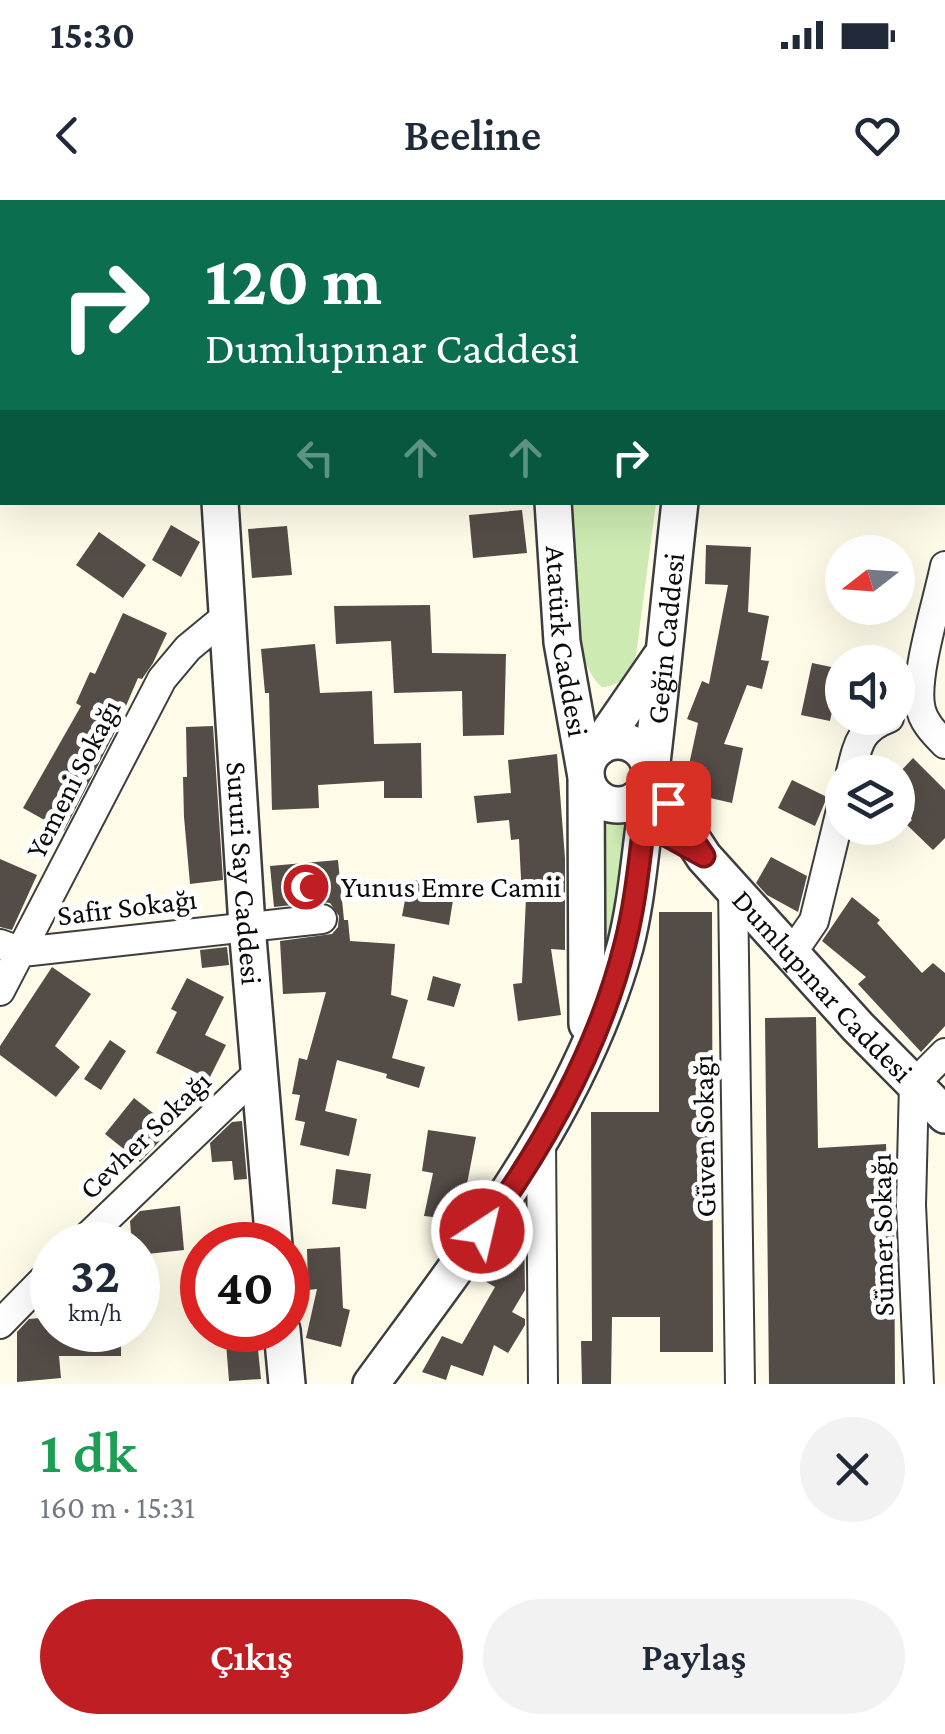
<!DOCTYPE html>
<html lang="tr">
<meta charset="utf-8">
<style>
:root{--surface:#fff;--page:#f2f2f3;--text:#1f2937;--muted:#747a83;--accent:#bf1f22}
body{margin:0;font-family:"Crimson Pro",serif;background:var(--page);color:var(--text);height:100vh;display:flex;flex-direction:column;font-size:38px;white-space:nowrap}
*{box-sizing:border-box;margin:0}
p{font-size:32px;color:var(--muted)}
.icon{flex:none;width:55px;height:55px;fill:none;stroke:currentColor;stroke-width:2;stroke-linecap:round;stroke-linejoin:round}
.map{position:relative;height:1184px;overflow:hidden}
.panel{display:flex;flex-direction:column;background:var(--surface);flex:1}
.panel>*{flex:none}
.hud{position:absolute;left:0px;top:0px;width:945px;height:305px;box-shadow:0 10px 40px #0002;background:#0b6e4f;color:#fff;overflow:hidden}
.needle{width:65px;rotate:253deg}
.buttons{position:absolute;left:825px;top:335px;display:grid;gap:20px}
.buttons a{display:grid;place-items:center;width:90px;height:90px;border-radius:50%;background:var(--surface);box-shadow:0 10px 40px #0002;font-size:50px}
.speed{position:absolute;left:30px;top:1022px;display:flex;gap:20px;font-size:50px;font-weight:700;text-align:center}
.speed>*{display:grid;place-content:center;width:130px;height:130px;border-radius:50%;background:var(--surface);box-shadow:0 10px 40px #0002;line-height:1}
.speed small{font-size:25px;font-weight:400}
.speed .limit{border:15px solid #d22;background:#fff;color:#111}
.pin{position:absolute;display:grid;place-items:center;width:85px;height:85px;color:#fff;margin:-42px;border-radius:20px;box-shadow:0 5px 15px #0006}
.me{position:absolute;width:110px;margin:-55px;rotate:35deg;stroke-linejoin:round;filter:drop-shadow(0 0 8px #0008)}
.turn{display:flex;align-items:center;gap:35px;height:210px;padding:0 40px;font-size:45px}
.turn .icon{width:130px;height:130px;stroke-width:2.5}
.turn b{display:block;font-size:70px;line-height:85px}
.lanes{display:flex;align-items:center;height:95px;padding:0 40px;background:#0003;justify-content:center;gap:50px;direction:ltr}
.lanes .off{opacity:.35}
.round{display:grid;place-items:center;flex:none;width:105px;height:105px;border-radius:52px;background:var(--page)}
.overview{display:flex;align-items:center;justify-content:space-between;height:170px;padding:0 40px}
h1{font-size:60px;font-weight:600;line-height:75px;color:#1e9e55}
.action{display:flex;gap:20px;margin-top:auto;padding:20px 40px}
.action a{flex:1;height:115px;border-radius:60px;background:var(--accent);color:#fff;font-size:40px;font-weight:600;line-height:115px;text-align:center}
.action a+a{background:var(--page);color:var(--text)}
.status{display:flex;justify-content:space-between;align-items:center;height:70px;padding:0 50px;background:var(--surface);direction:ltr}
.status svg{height:28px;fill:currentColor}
header{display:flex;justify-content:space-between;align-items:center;height:130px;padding:0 40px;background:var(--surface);font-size:45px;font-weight:600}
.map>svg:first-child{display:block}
.green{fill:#cdeab2}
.building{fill:#544c47}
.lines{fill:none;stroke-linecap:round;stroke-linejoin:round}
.minor-casing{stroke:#3e3e3e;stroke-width:32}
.tertiary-casing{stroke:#3e3e3e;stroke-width:40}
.minor{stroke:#fff;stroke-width:28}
.tertiary{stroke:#fff;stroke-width:35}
.route-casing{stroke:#7c1416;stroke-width:25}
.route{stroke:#bf1f22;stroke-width:18}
.labels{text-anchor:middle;stroke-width:10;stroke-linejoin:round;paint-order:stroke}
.street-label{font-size:30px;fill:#0b0b0b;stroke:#fff}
.poi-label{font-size:30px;fill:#0b0b0b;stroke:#fff;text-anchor:start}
</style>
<div class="status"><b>15:30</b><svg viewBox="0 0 49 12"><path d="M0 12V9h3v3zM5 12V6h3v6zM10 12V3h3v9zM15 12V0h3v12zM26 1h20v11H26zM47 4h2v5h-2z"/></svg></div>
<header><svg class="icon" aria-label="back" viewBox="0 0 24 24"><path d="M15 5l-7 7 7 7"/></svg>Beeline<svg class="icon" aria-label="heart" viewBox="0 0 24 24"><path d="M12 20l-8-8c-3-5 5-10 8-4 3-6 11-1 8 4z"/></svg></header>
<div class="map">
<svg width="945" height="1184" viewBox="0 0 945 1184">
<rect width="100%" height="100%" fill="#fffbe9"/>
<path class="green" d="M572 303H656L636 455C630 472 622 486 602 487 567 458 574 349 572 303Z
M596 616 637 629 605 764Z"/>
<path class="building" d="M522 310 527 353 473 358 469 315Z
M171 325 200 342 181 377 152 360Z
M287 326 292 375 252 378 248 329Z
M99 332 146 365 123 398 76 365Z
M706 345 751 347 748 412 769 416 761 460 769 461 762 489 747 485 724 544 743 548 732 603 688 593 684 588 698 523 687 519 702 481 709 484 728 385 705 384Z
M430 405 432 453 506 454 504 535 463 536 462 491 394 493 391 441 336 444 334 406Z
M123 413 167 433 153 463 142 479 138 478 113 536 64 631 23 608 81 506 76 503 90 472 95 474Z
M315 444 320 493 372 491 374 544 421 543 422 598H384V581L318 585 319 608 272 610 269 493H265L261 449Z
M812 463 841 469 830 521 801 515Z
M213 526 223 680 190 684 184 617 183 577H187L186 527Z
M557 554 565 658V750L551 749 561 815 518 821 513 784 522 783 526 698H522L519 639 511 640 509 620 477 623 474 596 511 593 508 560Z
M913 558 945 590V638L933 650 907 625 912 620 898 606V574Z
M792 580 827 597 815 626 778 608Z
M771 657 807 676 798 712 767 695 756 683Z
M0 659 37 675 12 730 0 727Z
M338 660 344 720H348L350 741 395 744 391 795 408 800 392 858 425 867 419 888 386 878 387 874 337 860 325 911 357 919 349 956 300 945 305 922 295 920 300 895 292 894 299 858 307 860 326 792 283 794 280 741 332 734 338 727 339 716 330 703 321 702 274 707 270 666Z
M409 679 455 688 449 725 402 716Z
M852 697 880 720 877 723 922 773 933 763 945 773V826L921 852 858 784 866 777 822 741Z
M659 712H712L713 1152H660V1117H612L611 1184H582L581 1141H592L591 912H659Z
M227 747 229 765 202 768 200 750Z
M52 767 91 794 55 846 80 867 56 897 0 855V846Z
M433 776 461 784 454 807 427 800Z
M187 778 224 797 205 835 226 845 209 879 156 853 177 812 171 809Z
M816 817 818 948 886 944 889 1001H894L895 1184H769L765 818Z
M110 840 126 851 101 890 84 879Z
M134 898 172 928 140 962 105 934Z
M242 921 247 979 234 980 232 961 212 962 210 943 232 922Z
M428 930 476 937 460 1020 424 1016 433 973 422 971Z
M336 969 371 974 366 1009 332 1004Z
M180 1006 184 1050 138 1055V1045H132L130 1021 140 1011Z
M511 1025 524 1033 525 1090 512 1112 525 1119V1125L508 1153 494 1145 483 1176 451 1165 446 1180 422 1172 442 1136 462 1144 495 1087 476 1076 489 1057 492 1059Z
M340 1047 343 1108 350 1110 341 1147 306 1138 317 1089 308 1090 307 1049Z
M52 1117V1130H121V1156H59L61 1178 17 1182V1132L29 1119Z
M225 1130H256L261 1179 229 1181Z"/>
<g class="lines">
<g class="minor-casing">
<path id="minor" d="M834 0V2
M945 366C938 401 915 472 920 505 922 521 934 533 945 544
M851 572C858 544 860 529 889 518
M733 687 740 1184
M0 744 22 752 322 719
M792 753 814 721 842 606
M0 791 162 479 188 448 228 415
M541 942 543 1184
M79 1045 258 873
M0 1124 52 1071
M919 1184 911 1005 914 884 945 853"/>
</g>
<g class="tertiary-casing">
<g id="tertiary">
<path d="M199 0V2"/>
<path d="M536 0V2"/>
<path d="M713 2V0"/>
<path id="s1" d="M220 302 247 726 274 1045"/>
<path id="s2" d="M553 302 562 442 586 577 587 824"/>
<circle cx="618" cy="573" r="32"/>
<path d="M598 548 660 458"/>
<path id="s3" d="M651 576 704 657 858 827 945 915"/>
<path d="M282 1130 287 1184"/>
<path id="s4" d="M371 1184C471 1047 579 913 625 747 636 705 639 662 645 619 659 514 668 408 680 302"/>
</g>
</g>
<use href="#minor" class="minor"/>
<use href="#tertiary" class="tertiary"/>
</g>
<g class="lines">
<g class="route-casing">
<path id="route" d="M482 1031C544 946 599 848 625 744 635 705 639 664 644 623L704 656 668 603"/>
</g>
<use href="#route" class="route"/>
</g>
<defs>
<g id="mosque-disc" transform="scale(2.5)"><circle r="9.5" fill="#bf1f22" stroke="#fff"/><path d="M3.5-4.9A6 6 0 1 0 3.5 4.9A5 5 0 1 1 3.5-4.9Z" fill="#fff"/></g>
</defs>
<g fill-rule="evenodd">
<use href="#mosque-disc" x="306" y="687"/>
</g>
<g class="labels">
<g class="street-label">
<text dy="10" stroke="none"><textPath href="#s4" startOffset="820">Geğin Caddesi</textPath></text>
<text dy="10" stroke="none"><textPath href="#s2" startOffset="140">Atatürk Caddesi</textPath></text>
<text transform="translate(73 579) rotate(-63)" y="10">Yemeni Sokağı</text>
<text dy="10" stroke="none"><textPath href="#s1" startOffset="372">Sururi Say Caddesi</textPath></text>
<text transform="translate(127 707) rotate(-7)" y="10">Safir Sokağı</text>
<text dy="10" stroke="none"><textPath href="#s3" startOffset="272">Dumlupınar Caddesi</textPath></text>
<text transform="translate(145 935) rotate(-44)" y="10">Cevher Sokağı</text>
<text transform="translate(704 936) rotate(-91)" y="10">Güven Sokağı</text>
<text transform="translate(882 1035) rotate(-91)" y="10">Sümer Sokağı</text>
</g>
<g class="poi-label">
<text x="341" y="697">Yunus Emre Camii</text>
</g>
</g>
</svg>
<div class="buttons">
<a><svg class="needle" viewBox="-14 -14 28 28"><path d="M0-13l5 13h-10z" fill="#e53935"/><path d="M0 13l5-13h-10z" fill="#747a83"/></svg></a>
<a><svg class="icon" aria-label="sound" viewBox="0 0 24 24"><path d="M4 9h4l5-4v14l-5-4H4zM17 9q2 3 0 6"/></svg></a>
<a><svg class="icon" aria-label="layers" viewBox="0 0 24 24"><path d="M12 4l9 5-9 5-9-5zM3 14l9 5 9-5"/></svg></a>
</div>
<div class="speed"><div>32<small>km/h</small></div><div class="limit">40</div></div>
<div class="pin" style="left:668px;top:603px;background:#d93025"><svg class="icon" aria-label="arrive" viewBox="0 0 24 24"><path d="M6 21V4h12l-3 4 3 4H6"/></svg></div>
<svg class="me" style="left:482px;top:1031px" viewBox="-20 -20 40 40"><circle r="17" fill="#bf1f22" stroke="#fff" stroke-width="3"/><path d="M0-11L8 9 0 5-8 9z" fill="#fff"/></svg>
<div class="hud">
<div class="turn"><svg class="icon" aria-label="right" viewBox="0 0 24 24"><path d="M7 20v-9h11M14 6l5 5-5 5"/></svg><div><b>120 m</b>Dumlupınar Caddesi</div></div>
<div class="lanes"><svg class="icon off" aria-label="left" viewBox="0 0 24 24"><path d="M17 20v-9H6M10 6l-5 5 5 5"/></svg><svg class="icon off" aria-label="ahead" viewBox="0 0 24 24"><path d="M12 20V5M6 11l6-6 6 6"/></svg><svg class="icon off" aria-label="ahead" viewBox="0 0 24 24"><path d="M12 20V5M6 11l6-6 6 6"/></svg><svg class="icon" aria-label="right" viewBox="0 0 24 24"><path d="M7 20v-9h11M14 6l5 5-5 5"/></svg></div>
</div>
</div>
<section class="panel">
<div class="overview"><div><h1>1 dk</h1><p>160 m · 15:31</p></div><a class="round"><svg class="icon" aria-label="close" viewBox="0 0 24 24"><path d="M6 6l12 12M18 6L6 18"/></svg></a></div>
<div class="action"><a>Çıkış</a><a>Paylaş</a></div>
</section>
